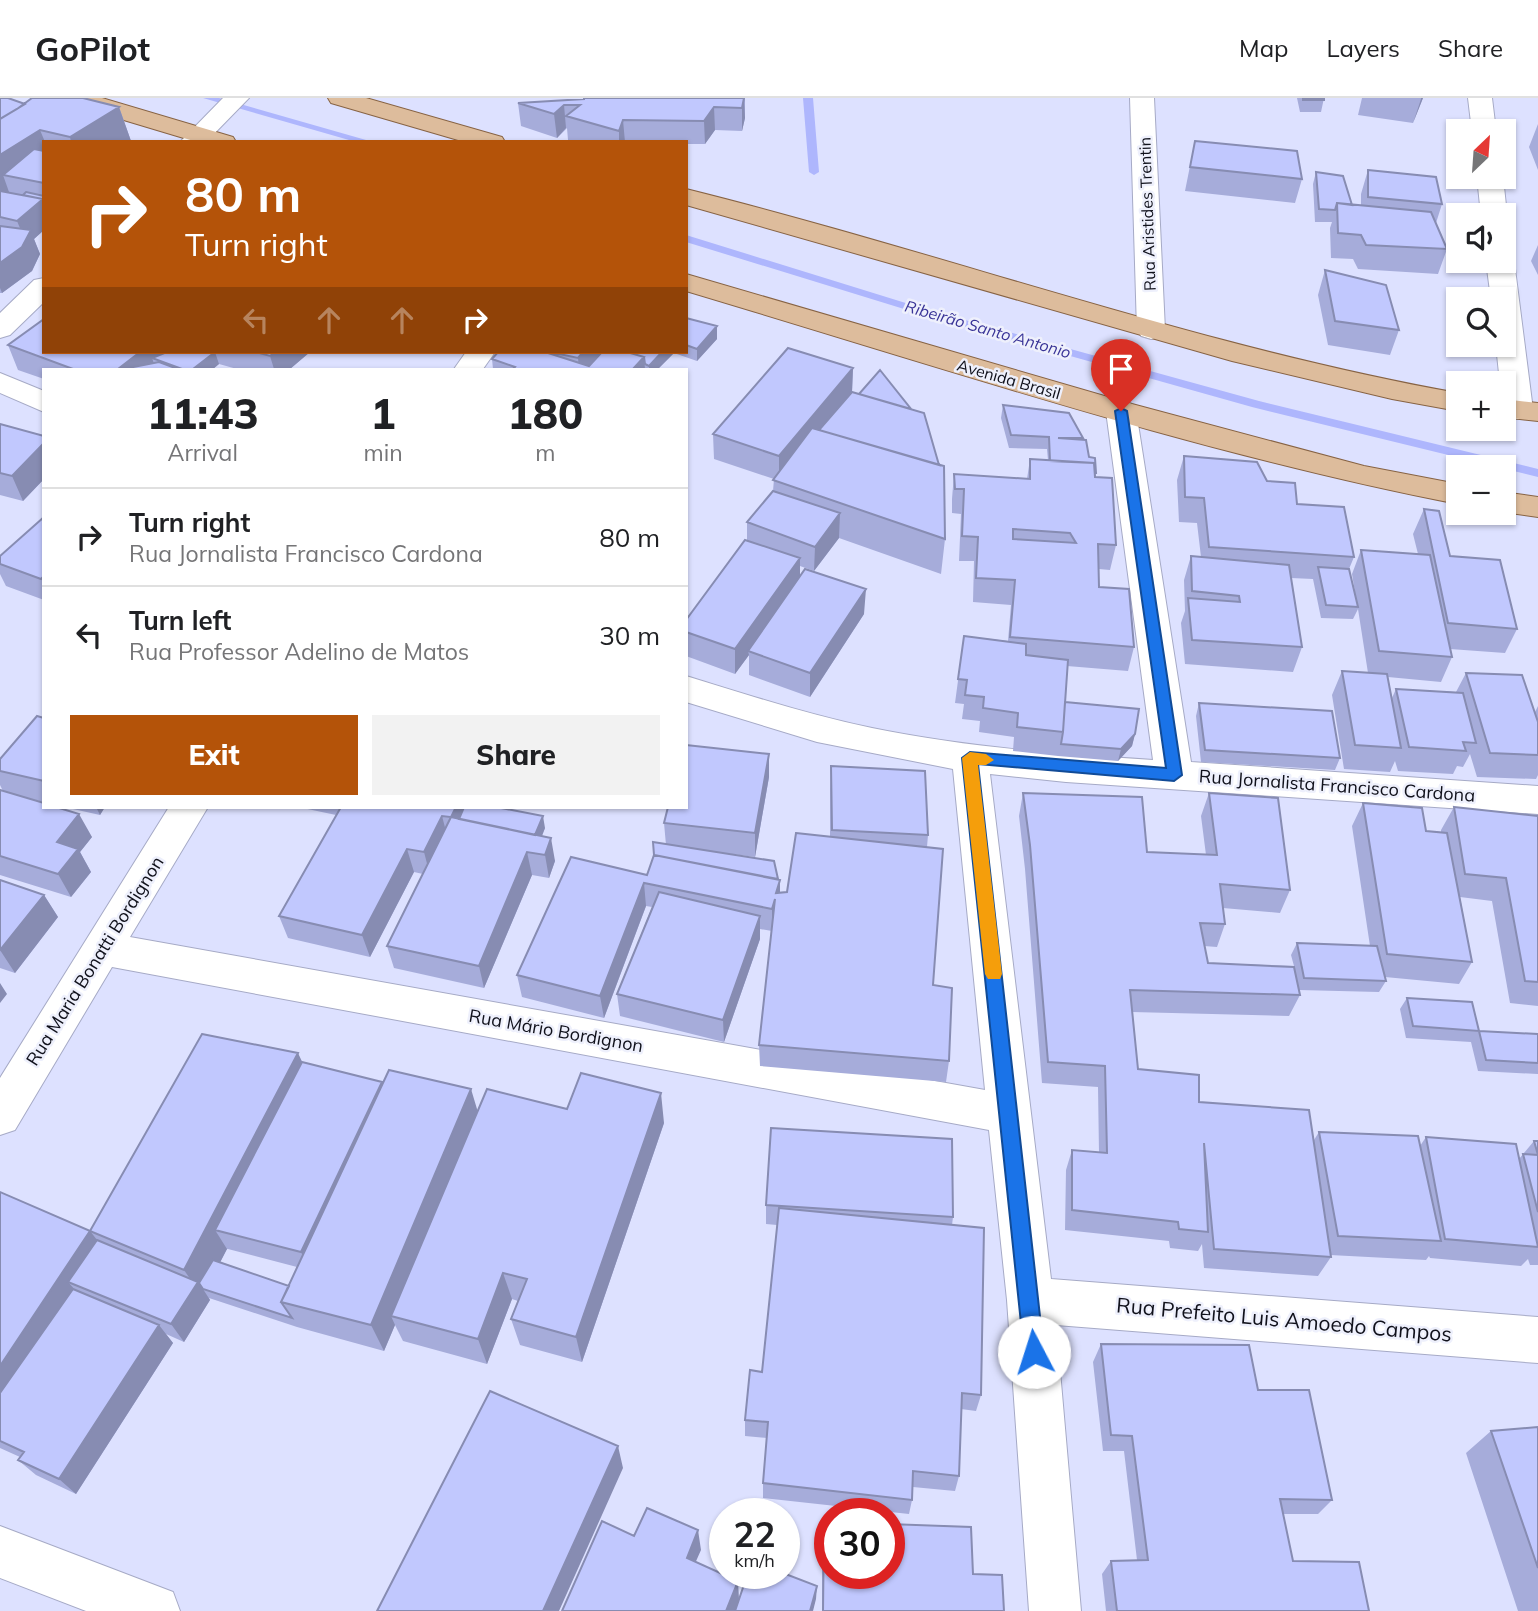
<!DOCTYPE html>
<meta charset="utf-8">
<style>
:root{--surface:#fff;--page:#f2f2f2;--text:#202124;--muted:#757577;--line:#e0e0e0;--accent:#b45309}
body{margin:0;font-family:Mulish,sans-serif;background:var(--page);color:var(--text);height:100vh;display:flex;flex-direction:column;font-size:26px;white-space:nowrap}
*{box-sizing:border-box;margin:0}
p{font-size:23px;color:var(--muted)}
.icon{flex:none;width:38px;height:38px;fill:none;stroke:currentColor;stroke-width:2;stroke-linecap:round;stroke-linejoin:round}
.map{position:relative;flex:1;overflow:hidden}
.panel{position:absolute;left:42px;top:270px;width:646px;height:441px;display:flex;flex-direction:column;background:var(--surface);border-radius:0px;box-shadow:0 2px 5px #0004}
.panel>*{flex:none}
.hud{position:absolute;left:42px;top:42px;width:646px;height:214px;border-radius:0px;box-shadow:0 2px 5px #0004;background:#b45309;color:#fff;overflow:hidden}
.needle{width:46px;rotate:25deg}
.tools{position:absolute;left:1446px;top:21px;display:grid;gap:14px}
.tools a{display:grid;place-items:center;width:70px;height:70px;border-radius:0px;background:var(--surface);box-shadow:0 2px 5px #0004;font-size:35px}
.speed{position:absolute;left:709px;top:1400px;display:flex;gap:14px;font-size:35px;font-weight:700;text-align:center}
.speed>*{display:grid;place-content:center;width:91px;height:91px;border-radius:50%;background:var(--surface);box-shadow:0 2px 5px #0004;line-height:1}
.speed small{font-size:18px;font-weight:400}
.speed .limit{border:10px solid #d22;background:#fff;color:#111}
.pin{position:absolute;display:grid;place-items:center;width:60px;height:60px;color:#fff;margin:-72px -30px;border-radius:50% 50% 50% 0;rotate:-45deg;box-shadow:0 0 7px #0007}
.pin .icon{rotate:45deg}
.me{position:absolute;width:77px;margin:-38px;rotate:355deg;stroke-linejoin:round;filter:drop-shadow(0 0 5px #0008)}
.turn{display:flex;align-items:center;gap:24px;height:147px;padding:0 28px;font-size:32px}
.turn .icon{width:91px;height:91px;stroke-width:2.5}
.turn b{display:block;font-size:49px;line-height:60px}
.lanes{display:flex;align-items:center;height:66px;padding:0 28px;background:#0003;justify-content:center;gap:35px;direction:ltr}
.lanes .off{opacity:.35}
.eta{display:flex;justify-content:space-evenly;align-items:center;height:119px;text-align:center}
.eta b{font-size:42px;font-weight:800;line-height:49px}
.primary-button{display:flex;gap:14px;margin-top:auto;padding:14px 28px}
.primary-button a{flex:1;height:80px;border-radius:0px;background:var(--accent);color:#fff;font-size:28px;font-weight:800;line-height:80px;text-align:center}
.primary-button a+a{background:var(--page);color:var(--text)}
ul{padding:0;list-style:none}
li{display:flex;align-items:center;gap:21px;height:98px;padding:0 28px;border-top:2px solid var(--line)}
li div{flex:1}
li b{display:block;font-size:26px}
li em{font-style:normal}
header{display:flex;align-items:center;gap:42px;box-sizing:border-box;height:98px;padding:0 35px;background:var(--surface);border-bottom:2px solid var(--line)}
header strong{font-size:33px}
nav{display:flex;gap:38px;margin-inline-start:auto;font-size:24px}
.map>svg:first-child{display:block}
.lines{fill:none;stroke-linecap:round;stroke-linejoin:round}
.stream{fill:#aeb6fd;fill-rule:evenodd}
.minor-casing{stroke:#a6aac6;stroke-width:2}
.major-casing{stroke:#876344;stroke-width:2}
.minor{fill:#fff;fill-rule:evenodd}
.major{fill:#ddbc9c;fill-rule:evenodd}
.wall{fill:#a6acda;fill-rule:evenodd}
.shaded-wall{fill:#878cb2}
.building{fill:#c1c8fe;stroke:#878cb2;stroke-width:2;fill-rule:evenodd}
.route{fill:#1a73e8;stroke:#114b97;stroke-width:2}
.slow{fill:#f59e0b}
.labels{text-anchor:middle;stroke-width:5;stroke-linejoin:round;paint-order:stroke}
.far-street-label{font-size:16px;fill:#10111b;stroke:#eef0fc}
.far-water-label{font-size:16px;font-style:italic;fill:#393497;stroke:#eef0fc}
.street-label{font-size:18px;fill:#10111b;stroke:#eef0fc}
.near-street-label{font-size:21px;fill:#10111b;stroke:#eef0fc}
</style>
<header>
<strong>GoPilot</strong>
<nav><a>Map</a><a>Layers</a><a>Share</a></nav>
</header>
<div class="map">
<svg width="1538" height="1513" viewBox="0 0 1538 1513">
<rect width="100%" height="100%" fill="#dde1ff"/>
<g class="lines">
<path class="stream" d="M203 0H219L373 44H356Z
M803 0H813L819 74 814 77 809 74Z
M686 137 925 211 1259 303 1538 371V379L1252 309 917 215 686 144Z"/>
<g class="minor-casing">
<path id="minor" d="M223 0H249L206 44H180Z
M1130 0H1154L1165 232 1161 238 1151 241 1141 238 1137 232Z
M1468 0H1492L1496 33H1472Z
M1477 79H1503L1507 117 1503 123V117H1481Z
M1503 156 1510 157 1514 163 1533 312 1529 319 1518 321 1507 319 1503 312V285H1500L1496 247H1503V201H1491L1486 163H1503Z
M44 180V204L10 237 0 240V215L34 182Z
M466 254H495L483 271H454Z
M0 275 44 293V314L0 295Z
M1121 304 1132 306 1136 313 1191 664 1538 688V716L1066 684 990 676 1051 1181 1538 1219V1265L1056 1227 1081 1513H1029L1007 1202 989 1032 112 869 15 1032 0 1037V980L169 709H208L130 839 985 992 953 671 817 644 686 604V578C748 597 809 617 872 630 964 649 1059 656 1153 662L1106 313 1110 306Z
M0 1428 173 1494 180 1513H86L0 1480Z"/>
</g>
<g class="major-casing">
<path id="major" d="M64 0H102L233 39 236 44H197L67 5Z
M328 0H366L502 39 505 44H465L331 5Z
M686 91C944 155 1195 248 1458 295V313L1392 301 1232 263 686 107Z
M686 176 1132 306 1364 368 1458 386V406C1196 355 941 269 686 193Z
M1503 301 1538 305V323L1503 319Z
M1503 394 1538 399V419L1503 414Z"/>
</g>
<use href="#minor" class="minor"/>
<use href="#major" class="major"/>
</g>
<path class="wall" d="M0 0 25 6 119 9 131 43 44 44V132L34 141 40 156 32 173 2 195H0Z
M745 0V20L742 33 715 32 705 46H686V44H574L568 42 567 30 557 40 521 28 518 5 584 1Z
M1297 0H1324L1321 14H1300Z
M1362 0H1423L1413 25 1358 17Z
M1538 26V72L1529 49Z
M1195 43 1302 81 1295 105 1185 93Z
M1368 72 1442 106 1436 125 1447 151 1438 176 1358 171 1353 161 1331 160 1330 130 1332 124H1315L1313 86 1316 74 1352 107 1361 108V96Z
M1538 147V177L1531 163Z
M1325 172 1399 232 1390 257 1328 247 1318 197Z
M686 220 717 228V241L697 263 674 255 658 271H493L492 261 498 254H686Z
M8 247 44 254H310L290 271H237L219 266 213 271H44V281L18 272Z
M853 270 852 294 945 441 941 476 839 440 814 473 800 468V480L864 516 810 599 749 577V557L735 576 686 558V522L747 443V424L773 393 774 381 714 361 713 336Z
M1003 307 1083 340V342L1089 359 1096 375V379L1116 447 1110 472 1099 471V489L1134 549 1128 573 1067 568 1065 604 1135 636 1132 648 1118 663 1058 658 1013 653 1014 639 979 634 980 623 962 621 964 606 955 605 964 538 1008 543 1011 507 973 504 974 463H959L961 416 952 415V401L954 376 1027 381 1030 361 1048 362 1047 351 1009 350 1001 320Z
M0 326 44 338V381L23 403 0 397Z
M1184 358 1267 383 1297 406 1354 459 1349 471 1355 494 1352 476 1361 452 1418 456 1413 436 1424 411 1450 458 1517 531 1505 555 1450 551 1452 559 1441 584 1388 579 1392 600 1396 591 1456 594 1466 575 1535 614 1538 608V677L1536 681 1477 679 1470 656 1463 669 1457 668 1453 676 1398 673 1395 663 1390 674 1344 671 1332 597 1342 573 1368 575 1358 511 1353 521 1321 520 1313 481 1291 480 1302 549 1293 574 1185 566 1181 525 1185 513 1184 482 1191 458 1201 459 1197 425 1179 424 1177 382Z
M44 419V502L6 488 0 476V458Z
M1199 605 1340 660 1335 672 1201 664 1196 618Z
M44 620V704L30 701 92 739 80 754 91 774 71 799 0 777V692L3 693 0 687V661Z
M831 668 928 737 927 749 933 887 949 963 946 984 760 968 759 947 772 833 760 831V841L724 944 620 918 617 896 652 809 646 808 604 920 522 899 517 877 647 777 666 747 664 725 769 679 755 759 716 754 780 782V795L787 794 830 739V692Z
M1023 695 1147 754 1206 757 1201 718 1209 695 1290 792 1280 815 1223 810 1225 826 1217 849 1204 848 1208 865 1294 868 1291 857 1297 845 1370 848 1352 728 1363 705 1426 733 1441 734V732L1454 709 1538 718V908L1510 905 1492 803 1460 799 1472 864 1459 886 1385 879 1386 883 1379 894 1299 892 1300 897 1289 918 1132 914 1138 971 1199 1004 1314 1042 1319 1034 1420 1048 1426 1039 1519 1061 1534 1043H1538V1167H1530L1528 1161 1521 1168 1430 1160 1429 1158 1426 1162 1330 1157 1331 1159 1318 1178 1204 1170 1202 1146 1198 1153 1170 1150 1169 1143 1065 1132 1066 1072 1072 1052 1099 1055 1098 989 1042 985 1025 771 1019 718Z
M64 709H105L100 717Z
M298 709H496L545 730 542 738 555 763 549 780 532 777 484 890 394 870 387 848 423 776 414 774 370 859 288 840 279 818 336 717Z
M0 782 44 797 58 819 15 875 0 870Z
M1407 900 1479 933 1538 936V976L1478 973 1471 944 1406 940 1400 911Z
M302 964 382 986 478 1014 567 1011 664 1025 582 1264 520 1247 511 1221 518 1203 512 1201 487 1266 403 1243 395 1227 384 1253 297 1229 209 1200 210 1202 184 1244 166 1236 173 1245 76 1396 36 1377 18 1362 20 1359 0 1350V1094L90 1133ZM227 1151H228L297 1169 289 1188 220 1164Z
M766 1107 953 1119 952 1127 981 1297 976 1313 961 1311 959 1378 955 1393 913 1389 912 1402 909 1416 763 1400V1385L767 1340 745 1338V1322L762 1274 777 1127 766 1126Z
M1101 1246 1258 1292 1332 1402 1318 1416H1283L1293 1463 1369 1513H1106L1102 1476 1111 1463 1137 1462 1124 1353H1103L1093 1264Z
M1538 1329V1513H1518L1466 1355 1491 1333Z
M824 1424 973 1476 1004 1513H822V1444Z"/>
<path class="shaded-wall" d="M744 0 745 20 742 33V10Z
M1421 0H1423L1413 25 1421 1Z
M564 7 566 30 557 40 554 16Z
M119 9 131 43 71 44 70 39Z
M714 9 715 32 705 46 704 23Z
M623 22 625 44H619V33Z
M40 32 45 44 44 72 3 77 9 94 0 100V34Z
M43 101 44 104V132L34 141 40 156 32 173 2 195 0 190V165L25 142 17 123Z
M717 228V241L697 263V251Z
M140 254H180L152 260 156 271H118Z
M215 254 219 266 213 271H193Z
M275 254H310L290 271H274L270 258Z
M583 254H607L592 271H579L578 260Z
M662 254H673L674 255 658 271H649V268Z
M644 259 645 271H633Z
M853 270 852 294 779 383V358Z
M44 345V381L23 403 12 378Z
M840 415 839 440 814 473 815 449Z
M800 460V484L748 553 749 557 735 576V551Z
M866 491 864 516 810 599V575Z
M1135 636 1132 648 1118 663 1121 651Z
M769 656V679L755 759V735Z
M96 709H105L100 717Z
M456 709H473L462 732 451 719Z
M79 716 92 739 80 754 91 774 71 799 58 776 57 744Z
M442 718 448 741 430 777 424 754Z
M543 718 545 730 535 755 531 746Z
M551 740 555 763 549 780 545 757Z
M407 751 414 774 370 859 362 837Z
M527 754 532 777 484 890 479 868Z
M780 782V804L776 795Z
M644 785 646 808 604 920 600 898Z
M44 797 58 819 15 875 0 852Z
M775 801 772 833V811Z
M760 818V841L724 944 723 922Z
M0 885 7 896 0 905Z
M298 955 312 985 215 1132 227 1151 206 1192 203 1191 210 1202 184 1244 171 1226 195 1188 184 1172Z
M382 984 390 1005 311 1173 301 1154Z
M471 991 480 1021 391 1218 395 1227 384 1253 371 1227Z
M661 995 664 1025 582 1264 576 1239Z
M90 1133 112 1161 68 1184 84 1202 0 1331V1268Z
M503 1175 512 1201 487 1266 478 1241Z
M159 1227 173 1245 76 1396 59 1381Z
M618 1348 623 1370 559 1513H543Z
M698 1432 701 1452 689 1479 687 1460Z
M738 1483 739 1501 735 1513H726Z
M817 1488 816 1501 813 1513H810Z"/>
<path class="building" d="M0 0H8L25 6 0 21Z
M32 0H83L119 9 70 39 40 32 0 57V21L17 11Z
M584 0H744L742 10 714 9 704 23 623 22 619 33 566 18 580 7H564L554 16 518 5 584 1Z
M1303 0H1324V2H1303Z
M1195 43 1297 53 1302 81 1190 69Z
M34 51 44 53V85L3 77Z
M1368 72 1436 79 1442 106 1368 99Z
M1316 74 1343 78 1352 107 1337 105 1335 112 1319 111Z
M0 93 43 101 17 123 0 119Z
M26 94 44 98V104L43 101 23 97Z
M1337 105 1431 114 1447 151 1366 147 1361 137 1338 135Z
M0 128 31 132 22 149 0 165Z
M1325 172 1386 187 1399 232 1335 223Z
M686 220 717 228 697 251 686 247Z
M44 221V254H140L118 271H73L8 247Z
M788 250 853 270 779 358 713 336Z
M167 254H215L193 271H182L152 260Z
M256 254H275L270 258Z
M498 254H545L589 268 602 254H627L644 259 633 271H513L515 269 492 261Z
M550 254H583L578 260Z
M627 254H662L649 268 645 266 644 259Z
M159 264 178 271H123Z
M880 272 911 311 859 296Z
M852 294 924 315 939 367 819 332Z
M1003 307 1069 315 1083 340H1058L1086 342 1089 359 1095 360 1096 375H1095L1094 365 1050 363 1049 339 1011 337Z
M0 326 44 338V345L12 378 0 375Z
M812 330 944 368 945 441 773 382Z
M1184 358 1257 364 1267 383 1295 385 1297 406 1344 409 1354 459 1209 449 1204 400 1185 399Z
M1030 361 1094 365 1095 379 1112 380 1116 447 1098 446 1099 489 1129 491 1134 549 1010 539 1015 482 976 480 978 439 962 438 964 391H955L954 376 1030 381ZM1013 431 1070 435 1076 445 1013 441Z
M773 393 840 415 815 449 747 424Z
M1424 411 1439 413 1450 458 1500 462 1517 531 1448 525Z
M44 419V478L41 481 0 466V458Z
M745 442 800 460 735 551 686 534V522Z
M1361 452 1430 457 1452 559 1379 553Z
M1191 458 1289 467 1302 549 1192 542 1188 500 1240 504 1239 498 1192 493Z
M1318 469 1349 471 1358 509 1326 507Z
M805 471 866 491 810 575 748 553Z
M964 538 1026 546V557L1068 562 1063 634 1017 629 1018 615 983 610 984 599 965 597 967 582 958 581Z
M1342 573 1387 576 1401 650 1355 647Z
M1466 575 1522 577 1538 624V657L1490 655Z
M1396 591 1463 595 1476 645 1463 644 1466 653 1409 649Z
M1065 604 1139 611 1135 636 1121 651 1061 646 1063 634Z
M1199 605 1332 613 1340 660 1205 652Z
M37 618 44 620V683L0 673V661Z
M686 647 769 656 755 735 664 725 668 709H686Z
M831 668 925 673 928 737 832 732Z
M0 692 44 705V709H56L79 716 57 744 78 751 58 776 0 758Z
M1023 695 1142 699 1147 754 1217 757 1209 695 1278 700 1290 792 1220 786 1225 826 1200 825 1208 865 1294 869 1300 897 1130 892 1138 971 1199 977V1004L1309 1012 1331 1159 1214 1151 1204 1045 1208 1134 1179 1131 1178 1124 1072 1112V1052L1107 1055 1105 968 1048 964 1030 747Z
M1363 705 1422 710 1426 733 1447 735 1472 864 1387 856Z
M341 709H456L451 719 551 740 545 757 527 754 479 868 387 848 451 719 442 718 424 754 407 751 362 837 279 818Z
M464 709H496L543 718 535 737 459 721Z
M1454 709 1538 718V884L1525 883 1506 780 1465 776Z
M796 735 943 751 933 887 952 890 949 963 759 947 775 801 772 811 644 785 600 898 517 877 571 759 647 777 654 757 780 782 776 795 787 794Z
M653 744 774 763 778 781 654 757Z
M0 782 44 797 0 852Z
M659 794 760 818 723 922 617 896Z
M1297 845 1377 848 1386 883 1304 880Z
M1407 900 1472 904 1479 933 1413 928Z
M1479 933 1538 936V965L1486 962Z
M202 936 298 955 184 1172 90 1133 0 1268V1094L90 1133Z
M302 964 382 984 301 1154 215 1132Z
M389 972 471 991 371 1227 281 1204Z
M581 975 661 995 576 1239 511 1221 527 1181 503 1175 478 1241 391 1218 487 991 567 1011Z
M771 1030 952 1041 953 1119 766 1107Z
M1319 1034 1418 1038 1441 1143 1338 1138Z
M1426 1039 1516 1046 1538 1149 1445 1141Z
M1534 1043H1538V1057Z
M1523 1056 1538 1057V1114Z
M779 1110 984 1130 981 1297 962 1295 959 1378 913 1373 912 1402 763 1385 768 1324 745 1322 750 1272 762 1274Z
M97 1142 198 1184 171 1226 68 1184Z
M213 1162 289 1188 281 1204 292 1220 203 1191 199 1185Z
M73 1191 159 1227 59 1381 18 1362 24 1354 0 1343V1295Z
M1101 1246 1249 1247 1258 1292H1309L1332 1402 1280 1401 1293 1463 1359 1464 1369 1513H1117L1111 1463 1148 1462 1132 1338 1111 1337Z
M490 1293 618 1348 543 1513H377Z
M1538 1329V1470L1491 1333Z
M647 1410 698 1432 687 1460 738 1483 726 1513H562L602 1423 634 1438Z
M824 1424H830V1475H889V1426L971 1429 973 1476 1002 1477 1004 1513H823Z
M748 1475H783L817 1488 810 1513H735Z"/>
<path class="route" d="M1121 310 1127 313 1182 677 1174 683 978 666 1044 1254 1041 1261 1034 1263 1027 1261 1024 1254 962 660 970 654 1166 670 1115 313Z"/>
<path class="slow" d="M970 654 986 656 994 662 986 667H978L1002 876 1000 881H988L985 876 962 660Z"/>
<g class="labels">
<g class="far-street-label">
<text transform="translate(1147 116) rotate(-92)" y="6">Rua Aristides Trentin</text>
<text transform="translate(1009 281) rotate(16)" y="6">Avenida Brasil</text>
</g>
<g class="far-water-label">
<text transform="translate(988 231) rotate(16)" y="6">Ribeirão Santo Antonio</text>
</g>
<g class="street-label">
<text transform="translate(1337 688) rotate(4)" y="6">Rua Jornalista Francisco Cardona</text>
<text transform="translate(95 863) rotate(-58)" y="6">Rua Maria Bonatti Bordignon</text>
<text transform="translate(556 933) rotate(10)" y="6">Rua Mário Bordignon</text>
</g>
<g class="near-street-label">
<text transform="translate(1284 1222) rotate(5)" y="7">Rua Prefeito Luis Amoedo Campos</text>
</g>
</g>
</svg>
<div class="tools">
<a><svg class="needle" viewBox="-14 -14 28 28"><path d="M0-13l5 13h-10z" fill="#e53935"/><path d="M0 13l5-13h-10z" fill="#757577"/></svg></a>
<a><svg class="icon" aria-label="sound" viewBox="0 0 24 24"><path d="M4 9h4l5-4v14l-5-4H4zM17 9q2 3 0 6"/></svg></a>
<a><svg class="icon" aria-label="search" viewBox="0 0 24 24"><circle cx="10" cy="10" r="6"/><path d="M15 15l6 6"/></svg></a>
<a>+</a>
<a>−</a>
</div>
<div class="speed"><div>22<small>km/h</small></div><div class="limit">30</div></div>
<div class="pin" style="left:1121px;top:313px;background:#d93025"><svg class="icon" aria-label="arrive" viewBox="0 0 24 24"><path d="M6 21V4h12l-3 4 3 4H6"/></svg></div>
<svg class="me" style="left:1034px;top:1254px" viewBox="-20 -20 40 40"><circle r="19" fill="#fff"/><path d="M0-13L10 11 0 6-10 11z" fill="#1a73e8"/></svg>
<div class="hud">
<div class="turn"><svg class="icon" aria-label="right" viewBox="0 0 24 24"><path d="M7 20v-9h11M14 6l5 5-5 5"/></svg><div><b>80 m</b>Turn right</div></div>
<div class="lanes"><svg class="icon off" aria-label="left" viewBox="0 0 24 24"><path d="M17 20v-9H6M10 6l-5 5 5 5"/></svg><svg class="icon off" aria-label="ahead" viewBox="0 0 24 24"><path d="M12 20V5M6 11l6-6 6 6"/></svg><svg class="icon off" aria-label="ahead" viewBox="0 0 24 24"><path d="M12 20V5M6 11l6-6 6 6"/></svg><svg class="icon" aria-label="right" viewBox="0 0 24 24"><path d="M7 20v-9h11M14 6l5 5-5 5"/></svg></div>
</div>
<section class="panel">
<div class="eta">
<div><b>11:43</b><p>Arrival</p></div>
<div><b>1</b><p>min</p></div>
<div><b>180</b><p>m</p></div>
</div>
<ul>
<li><svg class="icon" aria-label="right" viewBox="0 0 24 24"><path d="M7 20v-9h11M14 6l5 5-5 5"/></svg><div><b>Turn right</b><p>Rua Jornalista Francisco Cardona</p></div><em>80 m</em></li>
<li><svg class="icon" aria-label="left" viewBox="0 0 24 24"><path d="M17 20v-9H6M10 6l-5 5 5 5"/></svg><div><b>Turn left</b><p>Rua Professor Adelino de Matos</p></div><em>30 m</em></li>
</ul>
<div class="primary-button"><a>Exit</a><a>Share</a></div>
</section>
</div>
